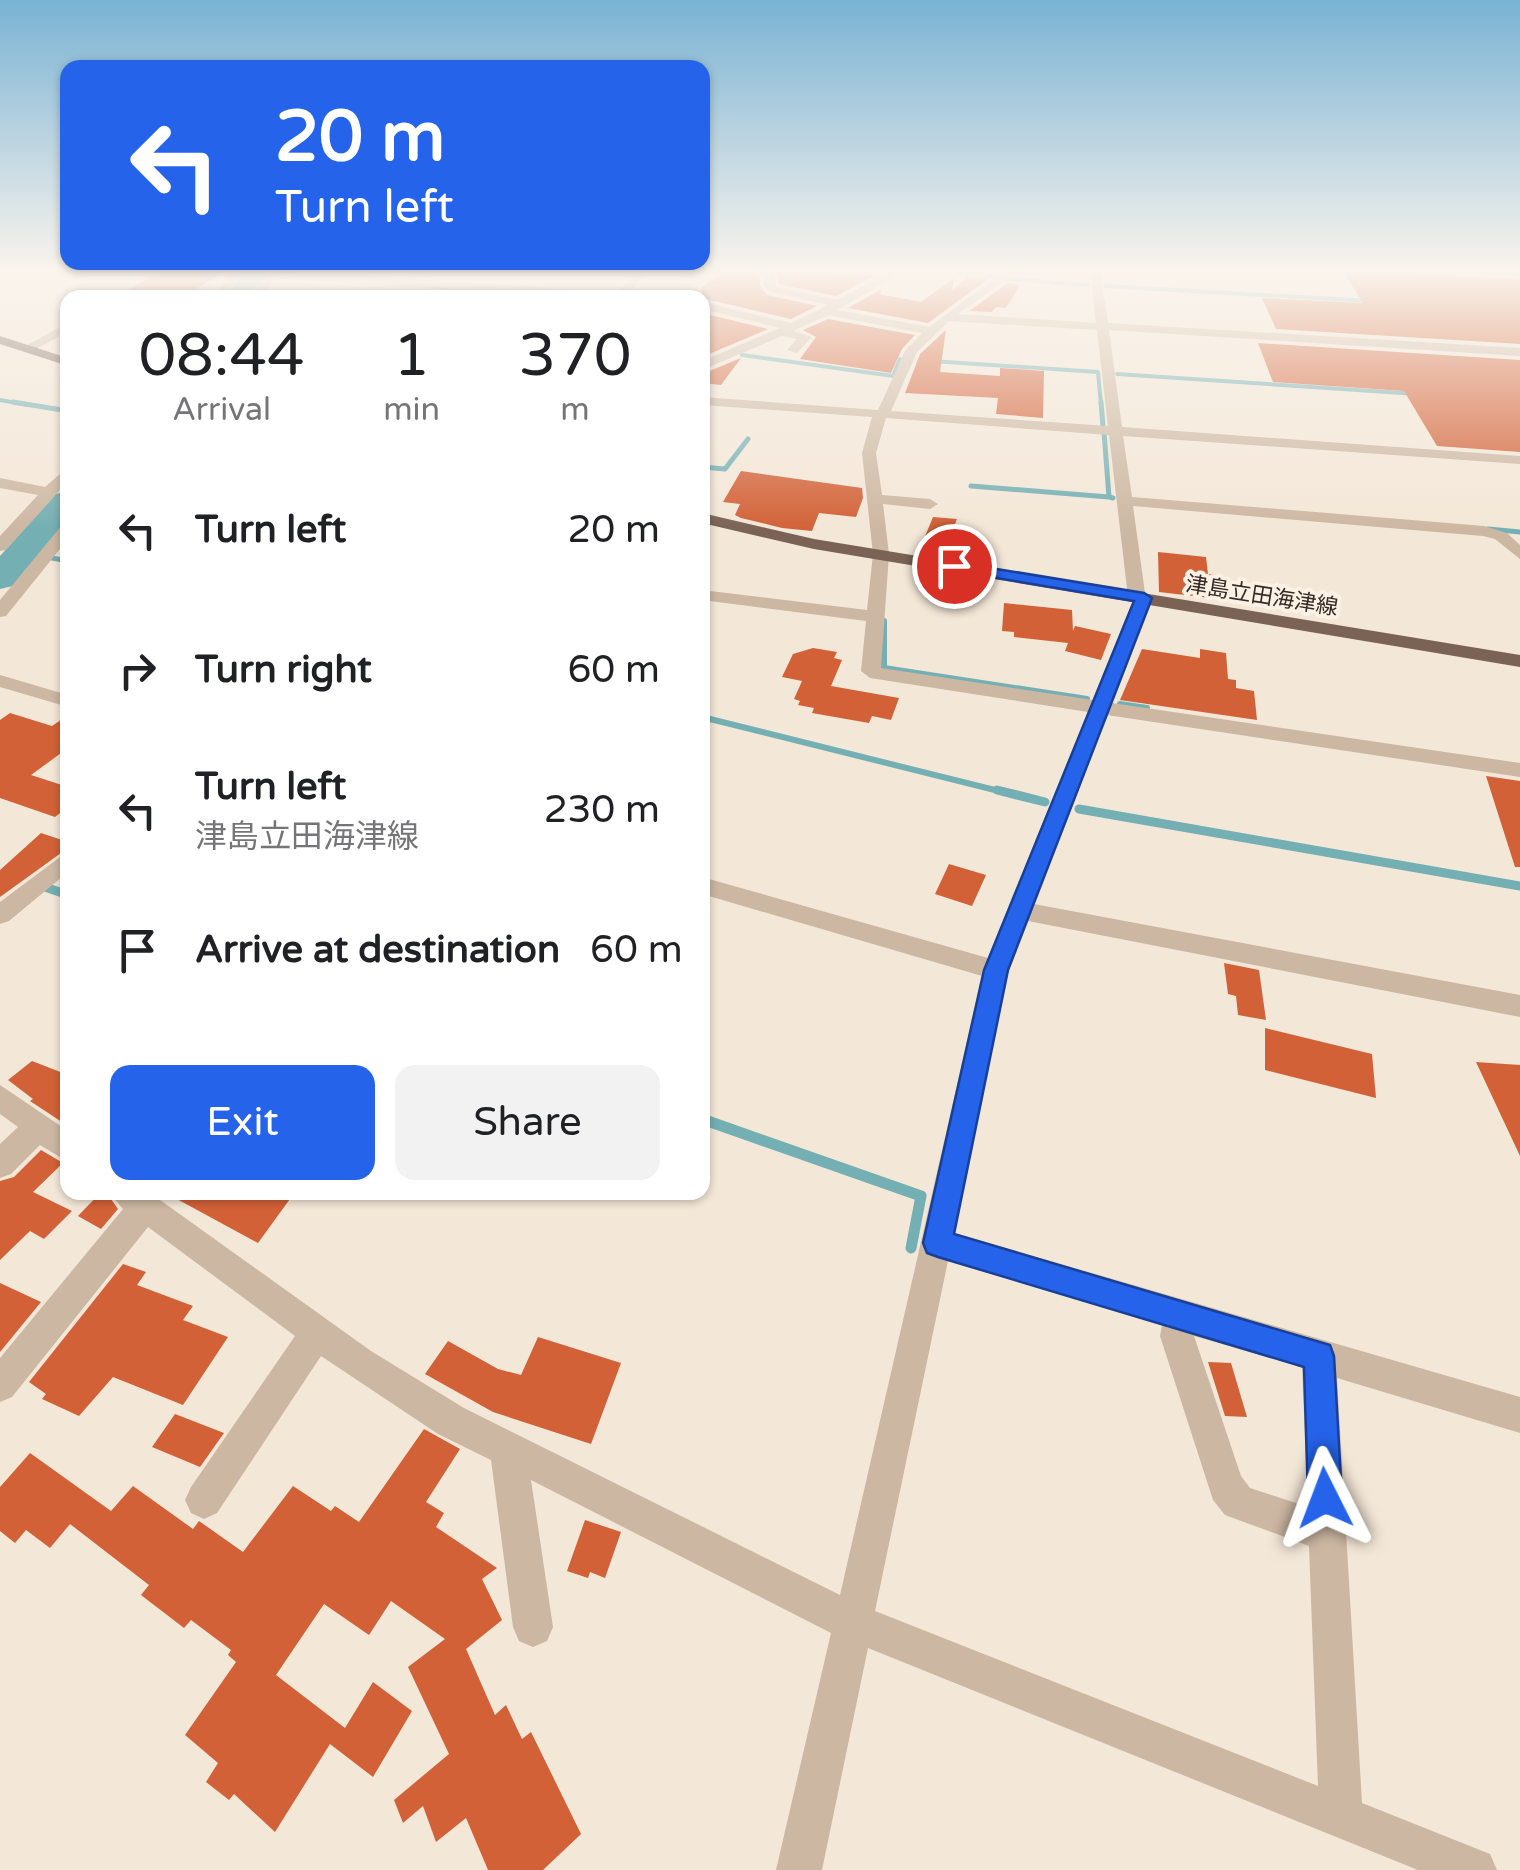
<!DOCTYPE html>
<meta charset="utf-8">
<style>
:root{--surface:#fff;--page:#f2f2f2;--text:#202124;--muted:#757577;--accent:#2563eb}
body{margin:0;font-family:"Varela Round","Noto Sans JP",sans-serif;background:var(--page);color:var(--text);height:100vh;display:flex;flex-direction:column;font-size:38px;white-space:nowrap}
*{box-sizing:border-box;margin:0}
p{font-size:32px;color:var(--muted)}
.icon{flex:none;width:55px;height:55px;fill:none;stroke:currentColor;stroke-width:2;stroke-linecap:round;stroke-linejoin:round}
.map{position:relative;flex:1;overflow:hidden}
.sheet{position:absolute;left:60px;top:290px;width:650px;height:910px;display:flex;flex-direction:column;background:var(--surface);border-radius:20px;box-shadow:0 2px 8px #0004}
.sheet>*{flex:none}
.banner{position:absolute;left:60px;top:60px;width:650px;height:210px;border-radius:20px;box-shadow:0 2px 8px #0004;background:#2563eb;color:#fff;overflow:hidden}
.pin{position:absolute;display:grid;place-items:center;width:85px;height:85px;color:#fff;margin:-42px;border:5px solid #fff;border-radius:50%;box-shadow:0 2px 10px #0007}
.me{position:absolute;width:110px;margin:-55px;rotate:357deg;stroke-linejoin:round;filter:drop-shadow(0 0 8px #0008)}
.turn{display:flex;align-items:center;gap:35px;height:210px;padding:0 50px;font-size:45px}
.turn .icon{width:130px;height:130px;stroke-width:2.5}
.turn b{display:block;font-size:70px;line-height:85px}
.eta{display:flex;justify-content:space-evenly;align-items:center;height:170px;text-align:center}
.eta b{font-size:60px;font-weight:600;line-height:70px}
.button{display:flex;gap:20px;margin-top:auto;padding:20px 50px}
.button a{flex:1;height:115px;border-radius:20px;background:var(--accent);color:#fff;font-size:40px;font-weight:600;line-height:115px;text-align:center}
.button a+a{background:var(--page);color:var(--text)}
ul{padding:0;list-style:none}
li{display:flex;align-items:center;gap:30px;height:140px;padding:0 50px}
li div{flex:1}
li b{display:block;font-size:38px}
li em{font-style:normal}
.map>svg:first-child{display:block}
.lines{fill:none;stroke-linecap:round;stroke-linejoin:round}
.stream-far4{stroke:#74afb3;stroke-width:4}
.stream-far3{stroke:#74afb3;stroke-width:5}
.stream-far2{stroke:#74afb3;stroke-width:6}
.stream-far1{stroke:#74afb3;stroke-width:9}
.stream{stroke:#74afb3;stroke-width:11}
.river{fill:#74afb3;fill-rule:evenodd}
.building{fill:#d26137}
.minor{fill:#ccb7a2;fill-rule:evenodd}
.major{fill:#7a6255;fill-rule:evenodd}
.route{fill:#2563eb;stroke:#184099;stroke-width:2.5}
.labels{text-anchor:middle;stroke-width:8;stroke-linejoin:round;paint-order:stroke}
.far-street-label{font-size:22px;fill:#362b25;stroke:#fbf1e4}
</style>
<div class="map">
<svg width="1520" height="1870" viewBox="0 0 1520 1870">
<rect width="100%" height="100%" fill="#f3e7d7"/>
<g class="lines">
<path class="stream-far4" d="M966 269 959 272 1000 278
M0 270H22
M1006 279 1088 285
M1105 286 1372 301
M742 355 893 376 900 359
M931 361 1098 372 1101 405
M1117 374 1417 394
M0 400 28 405"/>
<path class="stream-far3" d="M13 402 68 411
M1101 402 1103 427
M1104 432 1109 497 1113 498
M702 467 725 469 748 439
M971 486 1109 497
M1488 529 1520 532
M22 554H29
M52 558 68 561"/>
<path class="stream-far2" d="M884 621V668L1087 699
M1120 704 1147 708
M702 717 1007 793"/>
<path class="stream-far1" d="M997 790 1045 802
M1079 809 1520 886
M45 887 68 895"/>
<path class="stream" d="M702 1119 921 1196 911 1248"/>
<path class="river" d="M246 269H269L248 298H224Z
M68 491V522L13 586 0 589V556L56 494Z"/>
</g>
<path class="building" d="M165 269H229L181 298H113Z
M730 269H749L760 277V286L767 295 817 306 791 319 702 298V287Z
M777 269 811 272 874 276 836 296 779 284Z
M1342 269 1520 280V344L1276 329 1262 298 1363 303Z
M970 276 988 279 928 323 848 308 882 289 879 294 921 302 954 278 952 290Z
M1008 283 1020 285 1006 308 996 307 992 312 969 311Z
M702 313 768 329 702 357Z
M828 319 915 335 902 349 891 373 800 359 816 337 803 330Z
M946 330 940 372 1000 376V368L1044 371 1043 418 996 414 998 398 905 393 920 354Z
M1258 343 1520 360V452L1437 446 1404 391 1273 382Z
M741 358 721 385 702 383V374Z
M741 471 862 488 863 498 856 517 819 513 812 531 782 528 741 518 735 515 740 504 723 502Z
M933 517 957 519 943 554 919 551Z
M1158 552 1206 557 1208 574 1225 576 1228 600 1159 592Z
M1004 603 1072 610 1073 631 1075 626 1111 634 1101 660 1065 651 1068 643 1014 637V632L1002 631Z
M813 648 837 652 834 658 842 660 831 686 899 698 891 720 872 716 869 723 812 713 814 708 798 705 800 701 794 699 802 681 782 677 793 654Z
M1142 649 1200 658V649L1226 653 1228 679 1236 680V688L1254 691 1257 720 1120 700Z
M10 713 52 726 68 715V748L31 775 68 787V807L55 817 0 798V720Z
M1486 776 1520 781V867H1515Z
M41 833 68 842V848L0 897V870Z
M949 864 986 875 972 906 935 894Z
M1224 963 1259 970 1266 1020 1238 1015 1236 996 1228 994Z
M1265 1028 1372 1054 1376 1098 1265 1070Z
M32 1061 68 1075V1126L30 1101 33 1099 8 1080Z
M1476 1062 1520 1065V1156Z
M41 1150 63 1163 33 1192 72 1211 44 1239 30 1231 0 1260V1181L14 1177Z
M101 1192H106L118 1209 101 1229 78 1216Z
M164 1192H295L258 1243Z
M123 1264 146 1272 137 1285 193 1306 183 1320 228 1337 183 1405 113 1377 79 1416 42 1399 46 1394 29 1382Z
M0 1283 41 1302 0 1352Z
M538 1337 621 1363 591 1444 493 1412 425 1374 448 1341 498 1369 521 1375Z
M1208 1362 1231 1363 1247 1417 1225 1416Z
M175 1414 224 1433 200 1467 152 1447Z
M424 1429 460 1449 426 1502 444 1513 436 1527 497 1568 482 1579 502 1620 466 1649 495 1715 506 1705 522 1739 531 1732 581 1834 543 1870H488L466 1818 436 1842 423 1806 403 1823 394 1800 449 1754 408 1667 445 1639 391 1601 369 1635 324 1604 276 1675 345 1728 373 1682 412 1711 373 1777 330 1744 275 1832 234 1794 229 1800 206 1782 218 1763 185 1735 236 1662 228 1655 231 1650 191 1620 184 1628 141 1595 149 1585 70 1524 50 1548 26 1530 15 1543 0 1531V1487L30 1453 111 1511 133 1486 193 1529 199 1521 243 1552 293 1486 331 1511 335 1506 359 1522Z
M585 1520 621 1532 605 1578 590 1572 588 1578 567 1571Z"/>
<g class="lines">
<path class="minor" d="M234 269H245L223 298H212Z
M269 269 618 293 637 269H648L629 294 642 298H576L274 278 261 298H250Z
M753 269 774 271 776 287 837 300 895 269H908L837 310 929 327 1008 269H1020L958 314 1096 323 1090 269H1100L1108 323 1520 348V356L1109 330 1122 427 1520 456V464L1123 436 1132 497 1484 526 1507 533 1520 545V559L1495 539 1483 536 1133 506 1145 593 1152 598 1112 703 1520 763V777L1107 715 1034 904 1520 995V1017L1028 921 1009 970 954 1233 1520 1397V1433L1337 1378 1362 1803 1490 1854 1497 1870H1418L868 1648 822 1870H776L831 1633 531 1480 553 1627 547 1641 533 1647 519 1641 513 1627 491 1460 438 1434 321 1356 217 1513 204 1519 191 1513 185 1500 191 1487 295 1336 148 1227 12 1397 0 1402V1358L123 1209 109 1192H149L371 1351 464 1408 840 1595 982 976 702 894V877L988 958 1088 712 870 678 861 671 866 621 702 600V590L867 610 873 554 862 453 872 417 702 405V397L878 410 905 351 922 333 828 315 793 331 812 337 797 353 787 350 797 339 782 336 702 370V361L780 328 702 309V302L791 323 828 305 768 291 763 284 764 275ZM949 321 1097 330 1108 426 891 411 917 352ZM886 418 1109 435 1128 597 1133 601 1093 700 881 668 889 554 883 504 930 509 938 504 930 499 882 495 876 453ZM948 1261 1162 1325 1160 1336 1213 1500 1225 1515 1309 1546 1318 1786 875 1611ZM1194 1336 1302 1367 1308 1507 1250 1488 1241 1476Z
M1439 269 1520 270V276L1444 272Z
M62 326 66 333 30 352 20 349Z
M68 467V481L6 550 0 551V536L38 495 0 488V478L45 487Z
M68 523V539L6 616 0 617V600L62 525Z
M0 675 68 695V707L0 687Z
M68 851V872L9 921 0 924V902Z
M0 1085 68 1131V1162L40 1145 11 1174 0 1178V1144L18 1127 0 1114Z"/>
<path class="major" d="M0 336 68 358V366L0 344Z
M702 513 814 539 1520 655V667L814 549 702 523Z"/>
</g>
<linearGradient id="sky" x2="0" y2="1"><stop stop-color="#79b2d3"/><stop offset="0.51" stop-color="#faf4ed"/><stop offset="1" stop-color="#faf4ed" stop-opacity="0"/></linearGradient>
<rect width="1520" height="531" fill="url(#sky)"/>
<path class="route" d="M954 562 1144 593 1152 598 1008 970 954 1234 1330 1345 1334 1356 1342 1498 1337 1510 1325 1515 1313 1510 1308 1498 1304 1367 938 1257 927 1253 923 1243 984 970 1134 601 949 570V563Z"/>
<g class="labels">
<g class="far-street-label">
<text transform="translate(1262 595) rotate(9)" y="8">津島立田海津線</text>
</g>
</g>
</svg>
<div class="pin" style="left:954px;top:566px;background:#d93025"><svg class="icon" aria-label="arrive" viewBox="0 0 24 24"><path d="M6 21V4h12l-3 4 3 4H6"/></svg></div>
<svg class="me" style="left:1325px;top:1498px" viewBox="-20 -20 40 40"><path d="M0-17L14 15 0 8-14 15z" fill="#2563eb" stroke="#fff" stroke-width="4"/></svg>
<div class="banner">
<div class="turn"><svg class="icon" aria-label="left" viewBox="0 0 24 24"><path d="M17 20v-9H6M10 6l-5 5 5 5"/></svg><div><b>20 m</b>Turn left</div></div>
</div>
<section class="sheet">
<div class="eta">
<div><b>08:44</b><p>Arrival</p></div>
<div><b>1</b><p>min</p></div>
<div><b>370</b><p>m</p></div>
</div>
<ul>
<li><svg class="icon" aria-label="left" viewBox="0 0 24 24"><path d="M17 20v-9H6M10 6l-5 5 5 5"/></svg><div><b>Turn left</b></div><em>20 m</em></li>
<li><svg class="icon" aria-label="right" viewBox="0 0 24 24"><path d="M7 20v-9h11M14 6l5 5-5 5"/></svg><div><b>Turn right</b></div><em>60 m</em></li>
<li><svg class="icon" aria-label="left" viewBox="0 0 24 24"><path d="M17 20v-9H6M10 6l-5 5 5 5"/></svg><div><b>Turn left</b><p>津島立田海津線</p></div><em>230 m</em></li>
<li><svg class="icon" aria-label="arrive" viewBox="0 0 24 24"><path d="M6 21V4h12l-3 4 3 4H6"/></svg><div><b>Arrive at destination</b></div><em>60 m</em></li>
</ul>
<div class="button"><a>Exit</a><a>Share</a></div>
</section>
</div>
